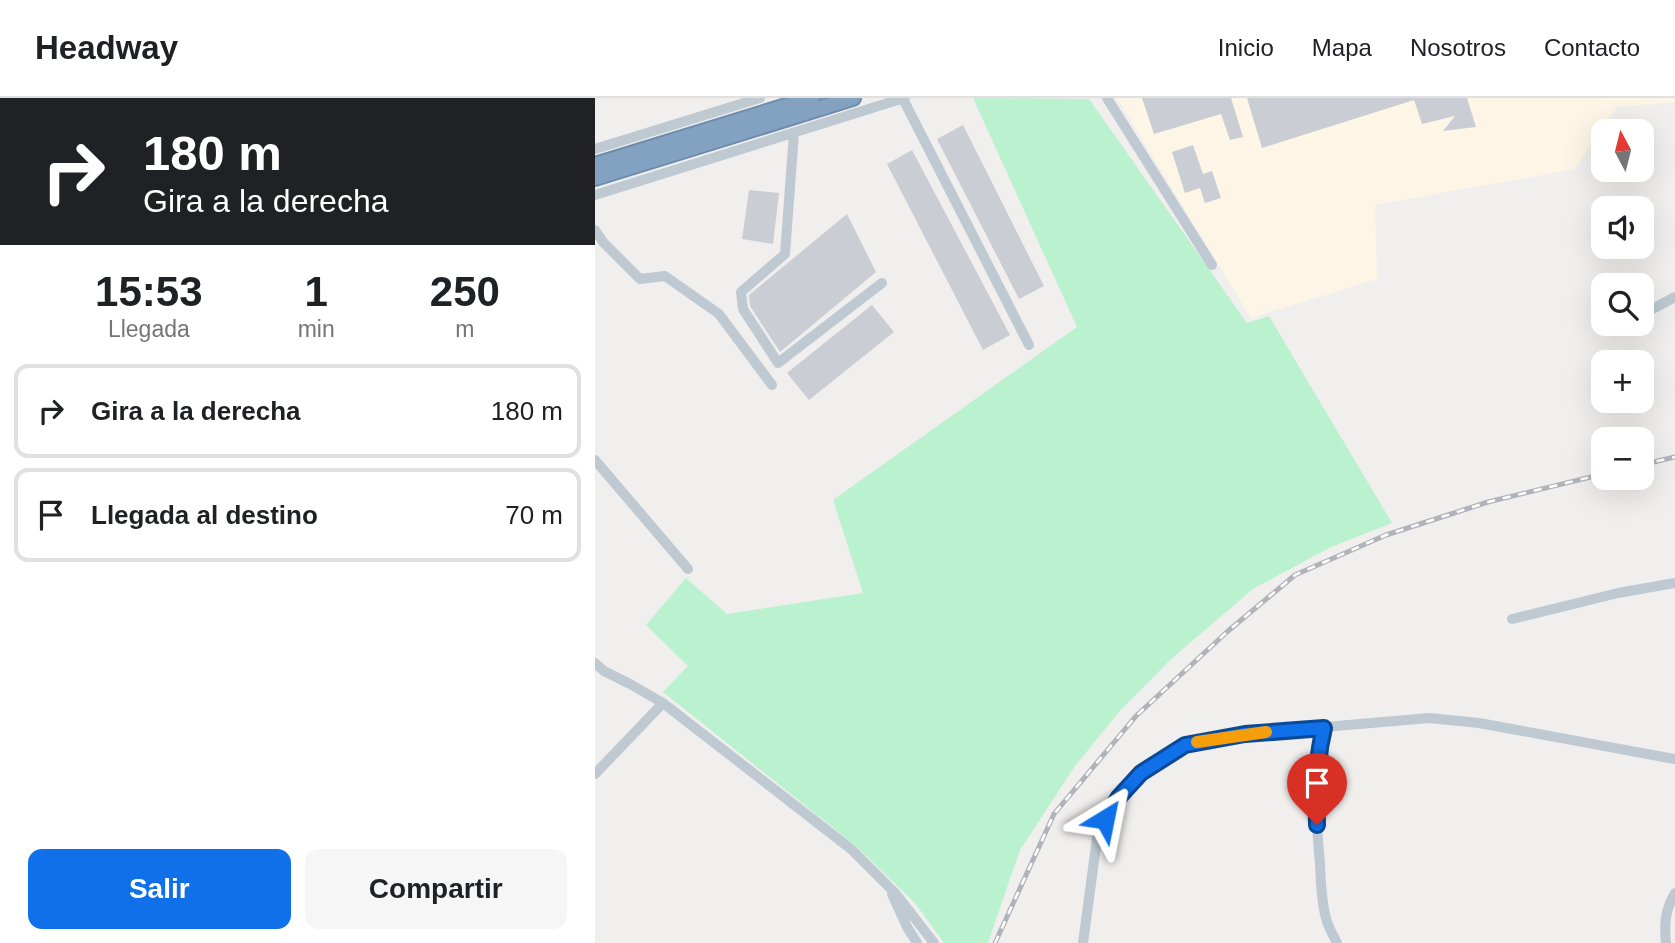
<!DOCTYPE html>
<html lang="es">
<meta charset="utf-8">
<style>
:root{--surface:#fff;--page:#f6f6f6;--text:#202124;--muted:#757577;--line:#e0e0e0;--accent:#0f70ea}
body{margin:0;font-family:Helvetica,sans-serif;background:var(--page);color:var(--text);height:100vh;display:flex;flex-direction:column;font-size:26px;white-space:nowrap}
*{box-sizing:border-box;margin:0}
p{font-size:23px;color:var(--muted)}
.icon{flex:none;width:38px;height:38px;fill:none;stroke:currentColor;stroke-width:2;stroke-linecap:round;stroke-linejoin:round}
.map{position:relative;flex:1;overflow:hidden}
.sheet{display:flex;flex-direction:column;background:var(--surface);width:595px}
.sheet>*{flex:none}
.guide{background:#202124;color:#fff;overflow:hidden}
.needle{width:46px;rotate:353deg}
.buttons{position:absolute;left:996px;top:21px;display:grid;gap:14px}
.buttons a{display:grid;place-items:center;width:63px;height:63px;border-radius:14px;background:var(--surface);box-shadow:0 7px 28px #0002;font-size:35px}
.pin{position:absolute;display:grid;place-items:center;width:60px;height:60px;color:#fff;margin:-72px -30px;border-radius:50% 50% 50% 0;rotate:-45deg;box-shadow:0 0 7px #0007}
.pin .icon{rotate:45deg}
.me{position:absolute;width:77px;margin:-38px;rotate:35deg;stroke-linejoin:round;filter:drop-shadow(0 0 5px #0008)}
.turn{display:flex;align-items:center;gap:24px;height:147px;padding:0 28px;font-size:32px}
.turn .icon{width:91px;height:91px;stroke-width:2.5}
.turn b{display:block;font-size:49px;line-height:60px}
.eta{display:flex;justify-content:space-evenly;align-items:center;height:119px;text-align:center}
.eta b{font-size:42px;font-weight:700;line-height:49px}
.action{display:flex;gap:14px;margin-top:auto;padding:14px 28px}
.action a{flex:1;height:80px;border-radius:14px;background:var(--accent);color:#fff;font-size:28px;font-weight:700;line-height:80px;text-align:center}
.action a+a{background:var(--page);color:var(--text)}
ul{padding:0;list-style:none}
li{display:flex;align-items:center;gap:21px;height:94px;margin:0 14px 10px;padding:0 14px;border:4px solid var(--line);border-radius:14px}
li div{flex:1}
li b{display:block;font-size:26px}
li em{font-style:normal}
header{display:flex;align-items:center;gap:42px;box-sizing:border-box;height:98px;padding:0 35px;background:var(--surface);border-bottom:2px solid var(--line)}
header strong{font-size:33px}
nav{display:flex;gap:38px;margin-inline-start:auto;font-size:24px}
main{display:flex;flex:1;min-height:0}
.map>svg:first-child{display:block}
.commercial{fill:#fdf6e6}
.green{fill:#baf1cf}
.building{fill:#cacdd3}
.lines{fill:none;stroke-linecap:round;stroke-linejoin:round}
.highway-casing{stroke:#6e8cac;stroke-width:18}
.minor{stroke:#bec9d1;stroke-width:10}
.highway{stroke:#83a1c0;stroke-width:14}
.rail-casing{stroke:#b0b3b9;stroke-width:5}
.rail{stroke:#fff;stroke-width:2.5;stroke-dasharray:8;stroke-linecap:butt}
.route-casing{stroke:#0a4998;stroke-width:18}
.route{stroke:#0f70ea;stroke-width:12}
.slow{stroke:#f59e0b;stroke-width:12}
</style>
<header>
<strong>Headway</strong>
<nav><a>Inicio</a><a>Mapa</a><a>Nosotros</a><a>Contacto</a></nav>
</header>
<main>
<section class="sheet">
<div class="guide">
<div class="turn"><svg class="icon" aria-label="right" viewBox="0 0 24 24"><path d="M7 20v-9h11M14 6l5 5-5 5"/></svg><div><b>180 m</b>Gira a la derecha</div></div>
</div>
<div class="eta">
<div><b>15:53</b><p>Llegada</p></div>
<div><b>1</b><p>min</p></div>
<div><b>250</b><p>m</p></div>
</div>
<ul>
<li><svg class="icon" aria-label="right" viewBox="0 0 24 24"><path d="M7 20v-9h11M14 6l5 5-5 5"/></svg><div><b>Gira a la derecha</b></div><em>180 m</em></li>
<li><svg class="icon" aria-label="arrive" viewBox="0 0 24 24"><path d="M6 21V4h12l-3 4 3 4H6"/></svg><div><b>Llegada al destino</b></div><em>70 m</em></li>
</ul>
<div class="action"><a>Salir</a><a>Compartir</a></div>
</section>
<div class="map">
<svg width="1080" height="845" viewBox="0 0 1080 845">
<rect width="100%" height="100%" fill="#f1eeee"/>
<path class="commercial" d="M522 0H1080V4L1022 9 980 71 780 107 782 181 656 220Z"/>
<path class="green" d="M378 0 494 1 652 225 674 218 797 425 736 449 658 491 575 562 524 614 480 668 425 752 393 845H349L320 805 262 749 68 594 93 568 51 527 91 480 132 516 268 495 238 402 482 229Z"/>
<path class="building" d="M547 0H636L648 39 635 42 626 16 559 36Z
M652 0H872L881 29 848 33 860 18 827 26 819 2 667 50Z
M368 27 449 188 424 201 342 41Z
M598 47 608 76 617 73 626 100 610 105 605 90 590 95 577 54Z
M317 52 415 237 388 252 292 66Z
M154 92 184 95 178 146 147 141Z
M252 116 281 174 185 254 155 208 154 197Z
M277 207 299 234 214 302 192 275Z"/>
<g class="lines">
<g class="highway-casing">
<path id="highway" d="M0 67 217 0
M0 80 258 0"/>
</g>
<path class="minor" d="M310 0 308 1 434 247
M512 0 617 167
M199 35 190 156 146 194 148 211 183 265 287 185
M0 51 165 0
M0 97 309 0
M0 132 8 144 45 181 70 178 124 216 177 287
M1046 217 1080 199
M1015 232 1029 226
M0 362 93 471
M917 521 1023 495 1080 485
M0 565 9 573 35 586 68 605 256 751 301 796 339 845
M728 630C717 674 721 721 725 766 726 784 726 803 731 820 733 829 738 837 742 845
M0 676 68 605
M297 796 312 829 322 845
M488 845 503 733 525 699 546 675 590 647 650 636 834 620 884 625 1080 661
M1071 845C1069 826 1070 812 1080 795"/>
<use href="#highway" class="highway"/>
<g class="rail-casing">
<path id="rail" d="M1046 367 1080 359
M400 845 459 716 541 618 633 533 700 477 791 437 856 416 893 404 1008 376"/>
</g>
<use href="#rail" class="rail"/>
</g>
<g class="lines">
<g class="route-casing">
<path id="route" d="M510 721 524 699 546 675 590 647 650 636 729 630C721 662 721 694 722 727"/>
</g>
<use href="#route" class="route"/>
<path class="slow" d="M602 644 671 634"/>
</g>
</svg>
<div class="buttons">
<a><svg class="needle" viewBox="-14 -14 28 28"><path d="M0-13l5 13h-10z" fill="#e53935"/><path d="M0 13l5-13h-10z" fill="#757577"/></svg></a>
<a><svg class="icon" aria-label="sound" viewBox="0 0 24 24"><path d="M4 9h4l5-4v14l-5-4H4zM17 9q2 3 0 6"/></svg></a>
<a><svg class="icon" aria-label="search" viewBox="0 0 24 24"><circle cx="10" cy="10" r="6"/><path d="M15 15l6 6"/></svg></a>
<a>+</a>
<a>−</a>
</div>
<div class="pin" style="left:722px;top:727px;background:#d93025"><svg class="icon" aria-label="arrive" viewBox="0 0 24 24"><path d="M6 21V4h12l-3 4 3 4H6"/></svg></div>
<svg class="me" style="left:510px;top:721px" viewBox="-20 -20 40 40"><path d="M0-17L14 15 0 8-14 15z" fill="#0f70ea" stroke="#fff" stroke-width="4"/></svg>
</div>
</main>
